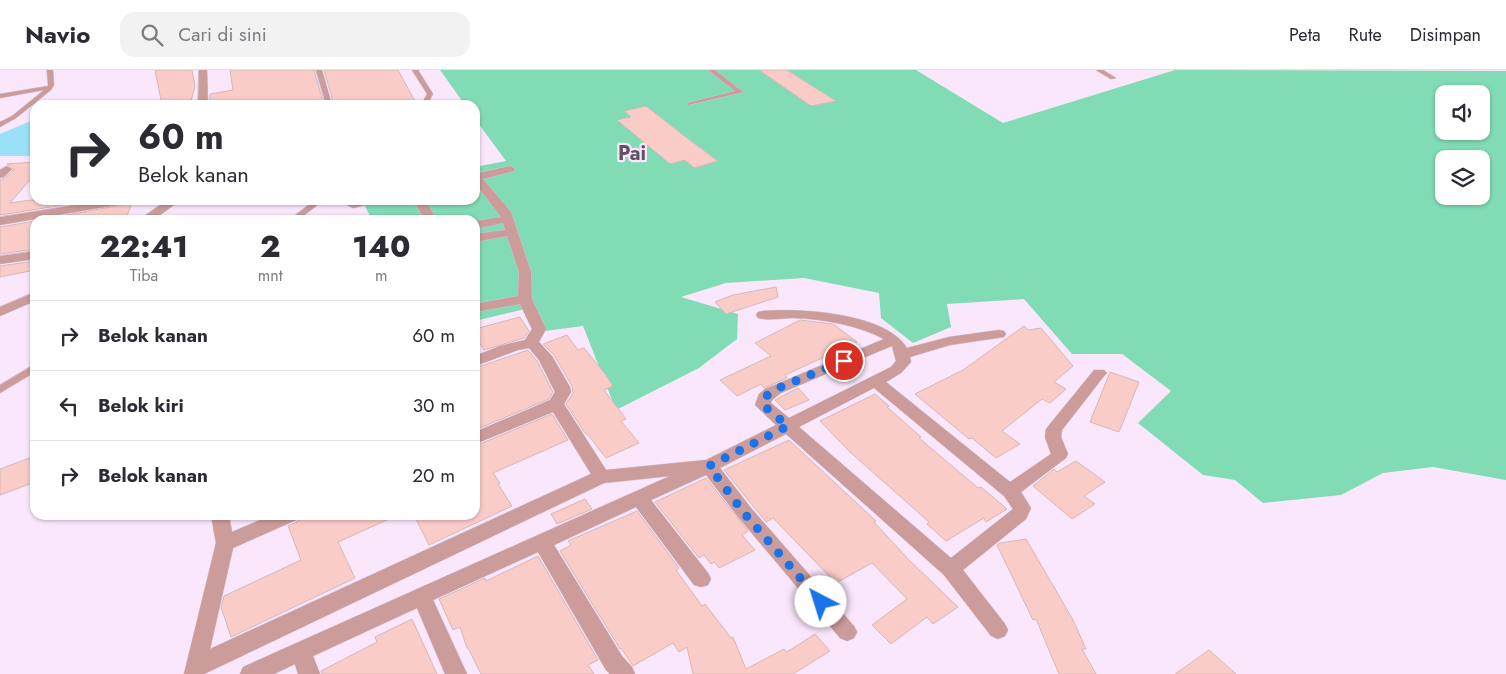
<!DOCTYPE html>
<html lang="id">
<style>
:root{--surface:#fff;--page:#f2f2f3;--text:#2b2b33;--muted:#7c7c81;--line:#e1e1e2}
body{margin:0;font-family:Jost,sans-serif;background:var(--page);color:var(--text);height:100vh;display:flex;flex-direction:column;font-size:19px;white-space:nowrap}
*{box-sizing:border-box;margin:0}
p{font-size:16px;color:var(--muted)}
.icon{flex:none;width:28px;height:28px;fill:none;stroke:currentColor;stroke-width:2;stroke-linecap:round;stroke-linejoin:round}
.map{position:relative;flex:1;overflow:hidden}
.panel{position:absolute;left:30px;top:145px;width:450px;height:305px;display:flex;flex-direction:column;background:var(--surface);border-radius:15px;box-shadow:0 1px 4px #0004}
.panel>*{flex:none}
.hud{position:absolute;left:30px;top:30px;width:450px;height:105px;border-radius:15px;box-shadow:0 1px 4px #0004;background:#fff;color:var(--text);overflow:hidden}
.tools{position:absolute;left:1435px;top:15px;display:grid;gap:10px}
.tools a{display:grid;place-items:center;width:55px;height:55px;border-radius:10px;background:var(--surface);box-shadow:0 1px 4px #0004;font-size:25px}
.pin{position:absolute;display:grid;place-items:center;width:42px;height:42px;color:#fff;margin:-21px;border:2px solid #fff;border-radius:50%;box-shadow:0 1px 5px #0007}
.me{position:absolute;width:55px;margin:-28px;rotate:320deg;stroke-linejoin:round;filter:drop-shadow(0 0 4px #0008)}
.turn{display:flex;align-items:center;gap:18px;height:105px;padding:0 25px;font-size:22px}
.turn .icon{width:65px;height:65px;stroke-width:2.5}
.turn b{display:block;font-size:35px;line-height:42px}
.eta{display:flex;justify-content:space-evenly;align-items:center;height:85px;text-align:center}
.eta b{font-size:30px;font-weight:800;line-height:35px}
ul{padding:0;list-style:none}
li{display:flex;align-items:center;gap:15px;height:70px;padding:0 25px;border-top:1px solid var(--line)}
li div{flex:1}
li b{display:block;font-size:19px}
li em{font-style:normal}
header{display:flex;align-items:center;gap:30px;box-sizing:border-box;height:70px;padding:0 25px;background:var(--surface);border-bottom:1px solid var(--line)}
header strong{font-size:24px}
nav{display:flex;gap:28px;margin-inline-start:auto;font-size:18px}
.search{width:350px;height:45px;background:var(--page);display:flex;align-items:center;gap:12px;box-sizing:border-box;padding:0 18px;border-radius:15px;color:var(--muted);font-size:19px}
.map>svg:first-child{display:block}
.green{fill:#81dcb5;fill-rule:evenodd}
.water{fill:#9ae0f7}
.building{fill:#f9ccc8;stroke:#d5b8b5}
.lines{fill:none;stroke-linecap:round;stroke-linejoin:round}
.service-casing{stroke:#d3c2d4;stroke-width:1}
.minor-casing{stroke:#d3c2d4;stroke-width:1}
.service{fill:#cc9c9a;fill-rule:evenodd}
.minor{fill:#cc9c9a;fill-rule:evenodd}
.route{stroke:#1a73e8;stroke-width:9;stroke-dasharray:0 16.2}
.labels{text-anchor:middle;stroke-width:4.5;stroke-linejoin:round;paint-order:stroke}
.far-district-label{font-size:20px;font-weight:bold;fill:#615263;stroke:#fae7fc}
</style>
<header>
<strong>Navio</strong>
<div class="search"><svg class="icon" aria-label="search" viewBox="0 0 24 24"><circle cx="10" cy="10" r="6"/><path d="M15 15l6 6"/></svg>Cari di sini</div>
<nav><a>Peta</a><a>Rute</a><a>Disimpan</a></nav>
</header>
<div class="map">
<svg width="1506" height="604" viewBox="0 0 1506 604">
<rect width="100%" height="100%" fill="#fae7fc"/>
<path class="green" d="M440 0H916L1003 53 1175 0 1506 1V410L1433 397 1383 403 1341 425 1263 433 1235 410 1203 405 1138 353 1171 321 1122 284H1072L1024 229 947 234 951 257 913 273 881 248 879 223 804 208 726 213 681 227 738 244 737 269 699 298 616 340 583 256 545 261 525 239 475 251V150H372L362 130H475V97L506 91 475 49V35H465ZM1444 24H1481V61H1444ZM1444 89H1481V126H1444Z"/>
<path class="water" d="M35 49V86H0V64Z"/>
<path class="building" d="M155 0H192L195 16 190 35H162Z
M230 0H314L324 35H210V24L233 20Z
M324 0H398L417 35H334Z
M759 0H787L836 31 811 36Z
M646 36 687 68 718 91 694 98 685 90 670 94 617 50 631 47 624 41Z
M35 92V104L10 133 31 130H95L0 145V110L5 108 14 99 7 94Z
M132 133 126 148 110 150H40Z
M35 151V179L0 184V157Z
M35 191V200L0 207V196Z
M776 217 778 227 726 244 715 232 733 225Z
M520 247 529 261 524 268 484 280 475 266V259Z
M800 250 833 254 857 272 785 305 787 308 764 318 761 314 737 326 720 310 771 286 755 273Z
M1024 256 1028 260 1041 258 1073 296 1054 312 1066 319 1050 333 1042 329 1002 361 1020 374 996 388 972 368 969 369 915 324 963 300Z
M567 265 578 280 584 278 606 305 613 316 604 320 626 349 621 351 639 373 606 388 588 365 585 363 566 334 573 323 572 316 554 285 543 274Z
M528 280 537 291 553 322 549 329 475 360V298Z
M1110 302 1139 312 1119 362 1090 352Z
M798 318 809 330 785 340 775 330Z
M875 324 889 336 887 337 921 367 919 368 978 418 981 417 1007 439 986 452 984 448 946 471 927 454 929 452 850 382 820 351Z
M552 344 568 370 493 403 500 413 498 414 512 436 429 475 414 445H475V376Z
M789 370 876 451 874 452 908 489 958 537 933 554 927 547 891 574 872 555 907 529 872 493 836 513 773 448 766 452 724 400Z
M35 386V412L0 425V399Z
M1076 391 1105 412 1084 426 1095 434 1072 449 1033 416 1054 399 1057 402Z
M706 408 748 461 742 465 755 480 719 498 714 492 711 494 704 485 699 488 655 432Z
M585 429 592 439 557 454 551 444Z
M637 441 679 498 676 500 702 536 705 534 731 568 733 567 746 599 784 579 787 582 815 564 830 581 793 604H693L687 577 679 582 673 573 633 596 621 578 620 579 560 481 571 475 568 471Z
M301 445H398L338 472 355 508 231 567 221 537 224 526 301 490 288 456 297 452Z
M1026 469 1073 550 1086 579H1082L1096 604H1059L1036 549 1033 550 997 475 1000 473Z
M538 486 598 590 588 595 594 604H481L468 578H467L460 557 453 560 439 529 485 508 486 511Z
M412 549 437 604H322L321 601 377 572 375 567Z
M1209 580 1236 604H1175Z"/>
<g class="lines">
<g class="service-casing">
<path id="service" d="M47 0H53L54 15 51 20 16 48 0 57V52L12 46 44 20 0 28V24L48 16Z
M316 0H322L332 35H326Z
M412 0H418L433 24 427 35H421L427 24Z
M708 0H715L743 22 688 35V33L735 21Z
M1096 0H1103L1116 8 1111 9Z
M315 130H324L298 150H289Z
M35 294V302L0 323V315Z"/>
</g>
<g class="minor-casing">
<path id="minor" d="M199 0H207L208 35H198Z
M7 96 12 99 4 107 0 108V100Z
M510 96 515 99 514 101 483 109 511 142 531 202 532 229 546 259 539 272 552 286 570 317 571 322 564 334 606 400 706 390 776 355 755 335 759 324 765 319 884 269C857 255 824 249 793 248 782 248 769 251 758 248L756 245 758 242 763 241C801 238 886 243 907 278L949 267 999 260 1004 261 1006 264 1004 267 950 275 910 287 911 292 901 303 886 312 1010 412 1051 384 1045 367 1046 359 1094 300H1104L1107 303 1104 306 1062 360 1061 367 1068 384 1066 388 1021 422 1031 438 1026 449 963 500 1005 554 1008 560 1005 566 998 569 991 566 944 505 786 364 720 398 751 438 854 556 857 562 854 568 847 571 840 568 739 448 706 405 651 430 708 503 711 509 708 515 701 517 694 515 636 437 554 475 622 586 632 597 635 604H610L606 600 538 482 433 530 467 604H445L417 538 313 586 320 604H298L295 594 274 604H240L243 597 670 406 604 413 204 604H184L216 473 211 445H229L232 462 272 445H299L296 450 233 478 210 579 591 404 553 342 475 374V362L550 330 555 322 539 290 529 278 518 280 475 296V286L500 276 525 270 532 259 520 234 475 242V234L518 226 519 202 507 166 475 172V164L505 160 503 153 475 159V151L501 147 475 113V104ZM892 276 896 291 891 297 789 348 771 333 772 330 781 323ZM874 318 1004 426 1013 439 951 488 799 357Z
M107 130H134L128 133 0 155V147Z
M167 130H181L153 150H139Z
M360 130H380L378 132 353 138 347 135 349 133Z
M413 130H425L437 150H425Z
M35 181V189L0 194V186Z
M35 222V231L0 246V237Z"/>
</g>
<use href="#service" class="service"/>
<use href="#minor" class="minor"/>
</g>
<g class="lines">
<path class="route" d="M821 532 744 443 709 396 788 356 764 336C762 327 769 324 776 319L844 291"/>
</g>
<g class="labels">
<g class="far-district-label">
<text x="632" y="90">Pai</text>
</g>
</g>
</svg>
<div class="tools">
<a><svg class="icon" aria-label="sound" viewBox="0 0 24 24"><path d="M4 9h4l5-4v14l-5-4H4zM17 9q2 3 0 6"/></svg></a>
<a><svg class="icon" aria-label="layers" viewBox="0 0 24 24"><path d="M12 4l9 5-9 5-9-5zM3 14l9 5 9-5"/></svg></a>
</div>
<div class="pin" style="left:844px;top:291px;background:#d93025"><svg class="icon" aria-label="arrive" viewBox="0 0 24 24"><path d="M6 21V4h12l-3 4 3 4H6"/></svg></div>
<svg class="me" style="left:821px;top:532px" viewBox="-20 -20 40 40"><circle r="19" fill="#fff"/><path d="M0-13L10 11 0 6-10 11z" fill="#1a73e8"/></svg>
<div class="hud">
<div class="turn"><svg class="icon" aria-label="right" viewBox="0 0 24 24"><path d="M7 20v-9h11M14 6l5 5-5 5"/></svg><div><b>60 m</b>Belok kanan</div></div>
</div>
<section class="panel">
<div class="eta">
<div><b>22:41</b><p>Tiba</p></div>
<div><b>2</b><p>mnt</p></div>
<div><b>140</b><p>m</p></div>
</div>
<ul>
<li><svg class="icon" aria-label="right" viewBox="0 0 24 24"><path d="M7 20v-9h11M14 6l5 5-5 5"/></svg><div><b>Belok kanan</b></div><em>60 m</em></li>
<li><svg class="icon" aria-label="left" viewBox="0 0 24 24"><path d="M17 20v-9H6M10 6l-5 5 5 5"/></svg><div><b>Belok kiri</b></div><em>30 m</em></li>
<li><svg class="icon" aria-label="right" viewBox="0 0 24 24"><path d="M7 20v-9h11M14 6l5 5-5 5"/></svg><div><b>Belok kanan</b></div><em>20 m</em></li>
</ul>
</section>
</div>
